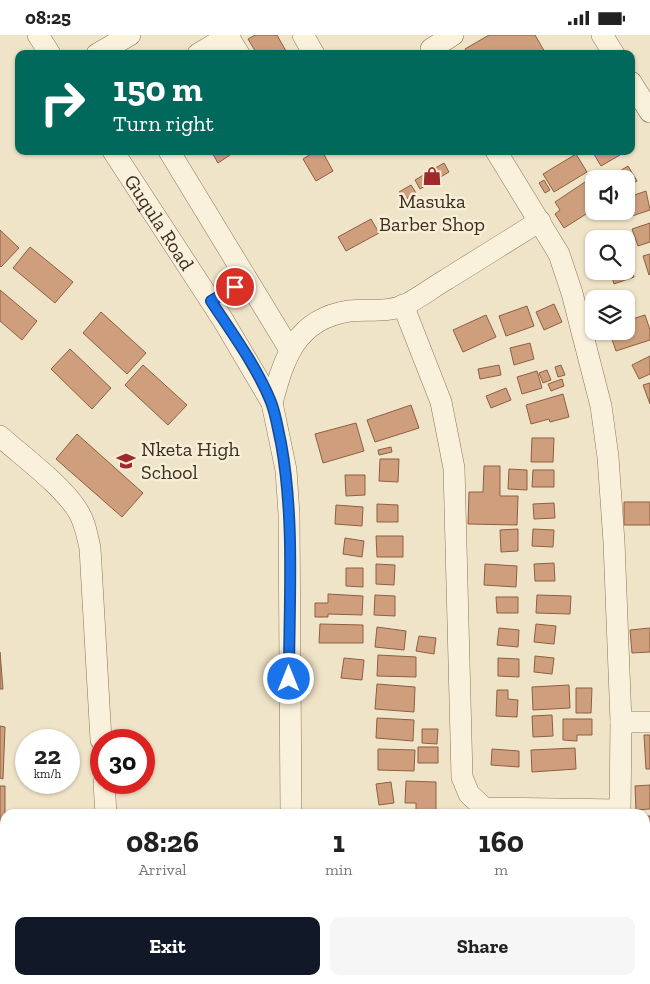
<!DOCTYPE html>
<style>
:root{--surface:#fff;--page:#f6f6f6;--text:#222;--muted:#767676;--accent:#111827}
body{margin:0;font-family:"Zilla Slab",serif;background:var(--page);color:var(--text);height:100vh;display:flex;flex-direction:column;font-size:19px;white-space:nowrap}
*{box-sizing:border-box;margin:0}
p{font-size:16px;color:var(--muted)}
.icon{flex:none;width:28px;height:28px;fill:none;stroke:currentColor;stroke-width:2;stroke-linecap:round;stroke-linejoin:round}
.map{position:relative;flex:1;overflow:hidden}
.sheet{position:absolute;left:0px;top:774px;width:650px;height:176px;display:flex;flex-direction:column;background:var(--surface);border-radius:15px 15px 0 0;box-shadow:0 1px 4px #0004}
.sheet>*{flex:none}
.hud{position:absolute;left:15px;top:15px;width:620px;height:105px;border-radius:10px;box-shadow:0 1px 4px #0004;background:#00695c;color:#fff;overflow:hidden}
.fabs{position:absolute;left:585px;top:135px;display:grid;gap:10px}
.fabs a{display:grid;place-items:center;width:50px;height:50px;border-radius:10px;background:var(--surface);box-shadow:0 1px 4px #0004;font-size:25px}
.speed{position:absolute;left:15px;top:694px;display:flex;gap:10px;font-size:25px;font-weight:700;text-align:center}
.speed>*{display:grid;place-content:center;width:65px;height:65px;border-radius:50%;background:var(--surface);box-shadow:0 1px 4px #0004;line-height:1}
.speed small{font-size:12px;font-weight:400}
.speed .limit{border:8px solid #d22;background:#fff;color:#111}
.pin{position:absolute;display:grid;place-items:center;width:42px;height:42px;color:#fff;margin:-21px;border:2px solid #fff;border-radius:50%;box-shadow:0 1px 5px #0007}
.me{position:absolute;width:55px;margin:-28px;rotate:0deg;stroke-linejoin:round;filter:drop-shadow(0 0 4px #0008)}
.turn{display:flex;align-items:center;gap:18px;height:105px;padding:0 15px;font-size:22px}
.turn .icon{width:65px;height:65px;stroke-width:2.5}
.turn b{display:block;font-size:35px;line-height:42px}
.eta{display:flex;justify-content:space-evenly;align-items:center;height:85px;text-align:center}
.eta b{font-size:30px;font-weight:800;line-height:35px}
.button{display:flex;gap:10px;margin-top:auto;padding:10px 15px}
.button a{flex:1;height:58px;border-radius:10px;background:var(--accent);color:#fff;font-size:20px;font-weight:800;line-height:58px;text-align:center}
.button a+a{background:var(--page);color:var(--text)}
.status{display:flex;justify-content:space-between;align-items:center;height:35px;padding:0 25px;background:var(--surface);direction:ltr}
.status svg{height:14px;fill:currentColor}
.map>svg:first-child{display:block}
.building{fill:#cf9f7d;stroke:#8d5f41}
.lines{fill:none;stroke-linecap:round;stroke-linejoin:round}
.minor-casing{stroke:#8d765c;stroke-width:22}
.minor{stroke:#faf1dc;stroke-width:21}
.route-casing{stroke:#114b97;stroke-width:12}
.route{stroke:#1a73e8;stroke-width:9}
.labels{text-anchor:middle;stroke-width:5;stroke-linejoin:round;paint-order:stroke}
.poi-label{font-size:20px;fill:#3d2e20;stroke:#f7eed8}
.street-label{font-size:20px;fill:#3d2e20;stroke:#f7eed8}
</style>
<div class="status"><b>08:25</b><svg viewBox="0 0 49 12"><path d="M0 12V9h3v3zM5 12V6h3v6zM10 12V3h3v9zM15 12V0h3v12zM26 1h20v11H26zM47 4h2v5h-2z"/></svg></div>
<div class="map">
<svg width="650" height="949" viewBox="0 0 650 949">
<rect width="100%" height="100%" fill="#f0e4c8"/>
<path class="building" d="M255 0H277L286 16 282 19H257L248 4Z
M489 0H535L546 19H468L465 14Z
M211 116H236L218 128Z
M316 116H322L333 136 316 146 303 124Z
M592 116H617L620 120 601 131Z
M576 119 587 137 554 157 543 139Z
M444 128 449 137 420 154 415 145Z
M628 131 637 146 626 152V144H607Z
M544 145 550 155 545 158 539 148Z
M588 145 590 148 594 145V174L564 193 555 179 560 175 555 167Z
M411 150 416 158 404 165 399 157Z
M646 156 650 175 629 182 626 163Z
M410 162 416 172 411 175 405 165Z
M371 184 379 198 346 216 338 202Z
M650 188V207L638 211 632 194Z
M0 195 19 213 1 232 0 231Z
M30 212 73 247 55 268 13 233Z
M650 219V239L649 240 643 221Z
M629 227 634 242 614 249 610 236H626V228Z
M0 255 37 286 22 305 0 286Z
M554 269 562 287 544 295 536 277Z
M527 271 534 291 506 301 499 281Z
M101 277 146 318 127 339 83 298Z
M486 280 496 302 463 317 453 295Z
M645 280 650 295V305L616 316 609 296H626V286Z
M530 308 534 324 514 330 510 313Z
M70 314 111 353 92 374 51 334Z
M650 321V339L639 344 632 330Z
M143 330 187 370 168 390 125 350Z
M499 330 501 340 480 344 478 334Z
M561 330 565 340 558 342 555 332Z
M547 335 551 345 543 348 539 338Z
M537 336 542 353 522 359 517 342Z
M562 344 564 351 551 356 548 349Z
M650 348V369L643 350Z
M506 353 511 365 491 373 486 361Z
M563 359 569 382 550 387 549 384 531 389 526 370Z
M411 370 419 393 375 407 367 385Z
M356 388 364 416 323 428 315 399Z
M77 399 143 458 122 482 56 424Z
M532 403H554L553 427H531Z
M391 412 392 417 379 420 378 415Z
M380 424H399L398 447 379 446Z
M484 431H500V461H518L517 490 468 489 469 457H483Z
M509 434 527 435V455L508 454Z
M533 435H554V452H532Z
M345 440H365V460L346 461Z
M624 467H650V490H624Z
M554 468 555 483 534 484 533 469Z
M377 469 398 470V487H377Z
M336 470 363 472 362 491 335 489Z
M518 494V516L501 517 500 495Z
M533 494 554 495 553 512 532 511Z
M376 501H403V522H377Z
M345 503 364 506 362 522 343 519Z
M554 528 555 546H535L534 529Z
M376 529 395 530 394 550 376 549Z
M485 529 517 531 516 552 484 550Z
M346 533H363V552L346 551Z
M328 559 363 561 362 580 328 579V582H315V568H328Z
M375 560 395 561V581L374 580Z
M537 560 571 561 570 579 536 578Z
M496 562H518V578H497Z
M320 589 363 590V608H319Z
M536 589 556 591 554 609 534 607Z
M377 592 406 596 404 615 375 612Z
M499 593 519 595 518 612 497 610Z
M650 593V617L632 618 630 595Z
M419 601 436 603 434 619 416 616Z
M0 617 3 654H0Z
M378 620 416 622V642L377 641Z
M535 621 554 623 552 639 534 637Z
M344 623 364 625 362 645 341 643Z
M498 623 519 624V642L498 641Z
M377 649 415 652 414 677 375 674Z
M569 650 570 673 533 675 532 652Z
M576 653H592L591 678H576Z
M497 655H508V664L518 665 517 682 496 681Z
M552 680 553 701 533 702 532 681Z
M377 683 414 685 413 706 376 703Z
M563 684H592V700H577V706L563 705Z
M0 691 5 692 3 744 0 743Z
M422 694H438L437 709 422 708Z
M644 700H650V734H646Z
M418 712H438V728H418Z
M575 713 576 734 532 737 531 715Z
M378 714 415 715 414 736 378 735Z
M492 714 519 716V732L491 730Z
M406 746 436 747V779H416V768H405Z
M391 747 394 768 379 770 376 749Z
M650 750V774L636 775 635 751Z
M0 751H5V813H0Z
M331 776H359V779H331Z
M645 781H650V802L645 803Z
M645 809H650V832H645Z
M0 820H5V876L0 875Z
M645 865 650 871V883L645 887Z
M534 945H576L578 949H536Z"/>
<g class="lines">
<g class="minor-casing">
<g id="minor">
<path d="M38 0 50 19"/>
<path d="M230 0 228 1 239 19"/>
<path d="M303 0 314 19"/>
<path d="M602 0 614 19"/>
<path d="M431 14 453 0"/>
<path d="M97 19 130 0"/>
<path d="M198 19 228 1"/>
<path d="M631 47 650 77"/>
<path id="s1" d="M113 116 223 285 272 368 286 435 289 479 291 779"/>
<path d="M169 116 290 315"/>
<path d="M496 116 559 219 572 258 601 371 608 422 614 507 621 687 620 779"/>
<path d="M211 266 247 245"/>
<path d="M403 270 441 367 454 433 462 742 469 759 484 773 620 775"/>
<path d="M272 368C284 323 296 284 349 276 367 274 387 278 405 270 419 263 433 252 447 244 478 225 509 205 540 186"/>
<path d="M0 401C23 422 62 450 78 476 85 487 87 500 90 513L101 705"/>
<path d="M621 687H650"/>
<path d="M104 748 106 779"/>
<path d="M116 945V949"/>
<path d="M292 949V945"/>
<path d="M458 949V945"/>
</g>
</g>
<use href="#minor" class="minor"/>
</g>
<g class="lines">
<g class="route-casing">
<path id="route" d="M235 252 211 266C232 298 257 332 271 367 276 380 278 395 281 408 295 485 289 566 289 644"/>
</g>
<use href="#route" class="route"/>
</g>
<defs>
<g id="shop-bare" transform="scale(1.5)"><path d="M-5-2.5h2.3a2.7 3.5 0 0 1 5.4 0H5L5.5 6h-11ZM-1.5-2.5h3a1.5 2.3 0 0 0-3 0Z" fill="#9e2a2b" stroke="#f7eed8" stroke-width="2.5" paint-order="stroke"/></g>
<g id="school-bare" transform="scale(1.5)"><path d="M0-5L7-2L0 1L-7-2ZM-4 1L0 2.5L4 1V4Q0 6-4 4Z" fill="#9e2a2b" stroke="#f7eed8" stroke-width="2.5" paint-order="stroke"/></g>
</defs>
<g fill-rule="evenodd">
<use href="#shop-bare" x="432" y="141"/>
<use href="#school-bare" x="126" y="426"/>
</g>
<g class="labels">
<g class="poi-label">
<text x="432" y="173">Masuka<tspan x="432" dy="23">Barber Shop</tspan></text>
<text x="141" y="421" text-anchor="start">Nketa High<tspan x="141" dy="23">School</tspan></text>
</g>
<g class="street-label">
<text dy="7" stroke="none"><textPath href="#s1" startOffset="85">Guqula Road</textPath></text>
</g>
</g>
</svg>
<div class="fabs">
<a><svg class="icon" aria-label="sound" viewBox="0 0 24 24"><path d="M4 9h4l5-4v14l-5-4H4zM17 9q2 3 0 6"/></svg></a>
<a><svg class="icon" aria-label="search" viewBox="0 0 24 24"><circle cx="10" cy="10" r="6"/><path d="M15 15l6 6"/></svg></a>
<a><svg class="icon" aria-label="layers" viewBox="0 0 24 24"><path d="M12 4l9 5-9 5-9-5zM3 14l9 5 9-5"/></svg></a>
</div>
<div class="speed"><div>22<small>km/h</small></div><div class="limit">30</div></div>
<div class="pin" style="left:235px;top:252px;background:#d93025"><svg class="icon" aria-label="arrive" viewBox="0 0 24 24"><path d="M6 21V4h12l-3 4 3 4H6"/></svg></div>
<svg class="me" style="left:289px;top:644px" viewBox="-20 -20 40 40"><circle r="17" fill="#1a73e8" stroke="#fff" stroke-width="3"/><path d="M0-11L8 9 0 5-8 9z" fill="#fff"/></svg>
<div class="hud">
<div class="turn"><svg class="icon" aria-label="right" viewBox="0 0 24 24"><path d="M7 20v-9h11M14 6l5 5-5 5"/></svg><div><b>150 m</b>Turn right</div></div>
</div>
<section class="sheet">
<div class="eta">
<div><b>08:26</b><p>Arrival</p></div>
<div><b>1</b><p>min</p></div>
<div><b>160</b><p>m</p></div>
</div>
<div class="button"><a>Exit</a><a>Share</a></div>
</section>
</div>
